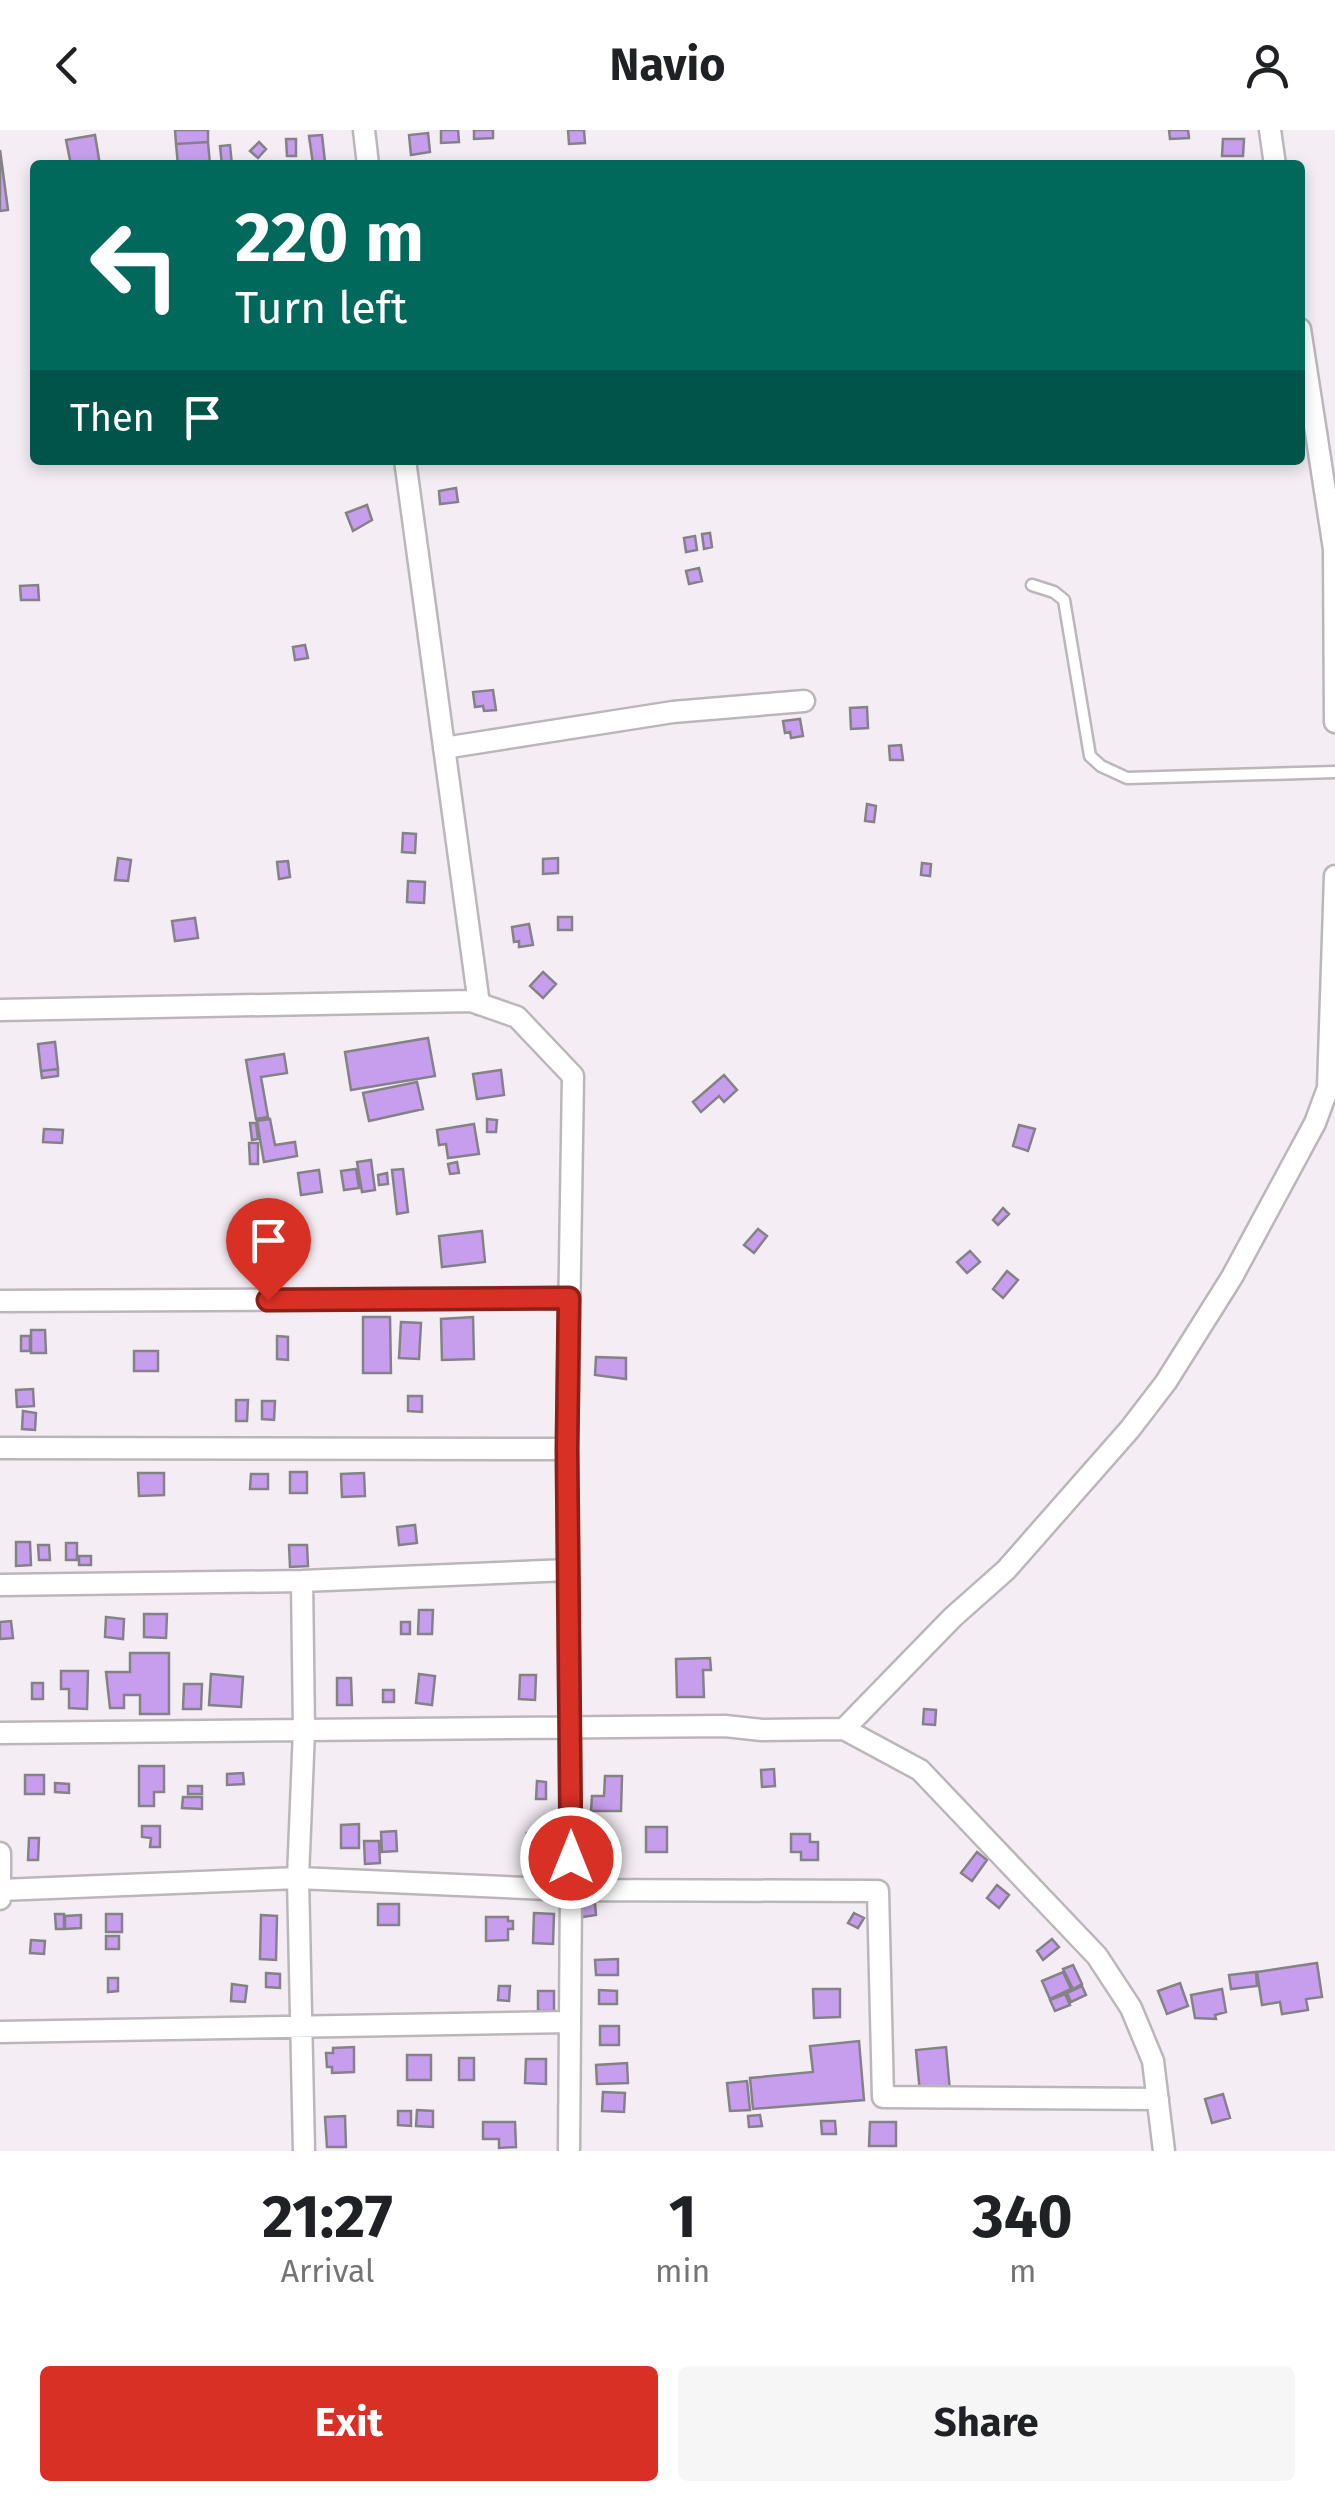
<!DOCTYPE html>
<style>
:root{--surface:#fff;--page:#f6f6f6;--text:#202124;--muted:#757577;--accent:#d93025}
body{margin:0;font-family:"Fira Sans",sans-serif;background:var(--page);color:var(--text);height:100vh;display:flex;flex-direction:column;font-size:38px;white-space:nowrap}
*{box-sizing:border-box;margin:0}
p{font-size:32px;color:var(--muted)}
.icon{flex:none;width:55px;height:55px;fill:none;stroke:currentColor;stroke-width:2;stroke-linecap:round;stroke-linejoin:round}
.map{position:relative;height:2021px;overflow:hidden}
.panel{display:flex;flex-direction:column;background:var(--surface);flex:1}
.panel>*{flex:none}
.hud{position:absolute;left:30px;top:30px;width:1275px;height:305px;border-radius:10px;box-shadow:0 5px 15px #0003;background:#00695c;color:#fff;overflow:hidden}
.pin{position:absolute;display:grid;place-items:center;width:85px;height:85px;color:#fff;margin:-102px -42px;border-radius:50% 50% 50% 0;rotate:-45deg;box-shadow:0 0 10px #0007}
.pin .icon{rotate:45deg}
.me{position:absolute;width:110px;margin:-55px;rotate:0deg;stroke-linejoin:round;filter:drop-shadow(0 0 8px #0008)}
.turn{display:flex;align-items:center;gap:35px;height:210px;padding:0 40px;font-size:45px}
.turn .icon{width:130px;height:130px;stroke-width:2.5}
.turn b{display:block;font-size:70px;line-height:85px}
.then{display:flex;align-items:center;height:95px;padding:0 40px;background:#0003;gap:20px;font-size:38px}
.eta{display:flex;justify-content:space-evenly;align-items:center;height:170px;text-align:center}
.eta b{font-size:60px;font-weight:700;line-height:70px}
.action{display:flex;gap:20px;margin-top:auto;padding:20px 40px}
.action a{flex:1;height:115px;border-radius:10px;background:var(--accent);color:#fff;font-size:40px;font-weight:700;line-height:115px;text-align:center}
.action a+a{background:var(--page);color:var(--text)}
header{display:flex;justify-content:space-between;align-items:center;height:130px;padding:0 40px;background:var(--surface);font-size:45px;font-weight:700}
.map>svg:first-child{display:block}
.building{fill:#c69eed;stroke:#848187;stroke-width:2.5}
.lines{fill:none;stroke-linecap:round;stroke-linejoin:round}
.service-casing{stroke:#bcb6bb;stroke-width:15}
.minor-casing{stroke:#bcb6bb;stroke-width:25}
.service{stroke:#fff;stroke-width:10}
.minor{stroke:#fff;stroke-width:20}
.route-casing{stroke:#8d1f18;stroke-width:25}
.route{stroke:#d93025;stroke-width:18}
</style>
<header><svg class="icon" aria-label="back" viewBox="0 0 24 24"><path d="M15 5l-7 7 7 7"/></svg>Navio<svg class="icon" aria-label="person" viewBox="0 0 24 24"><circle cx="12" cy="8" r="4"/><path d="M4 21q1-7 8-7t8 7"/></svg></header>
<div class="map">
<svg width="1335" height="2021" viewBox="0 0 1335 2021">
<rect width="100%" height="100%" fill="#f4eef4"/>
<path class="building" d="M175 0H208V12L176 14Z
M441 0H458L459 12 441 13Z
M474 0H493V8L474 9Z
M568 0H584L585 13 569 14Z
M1169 0H1188L1189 8 1170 9Z
M428 3 430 22 411 25 409 5Z
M95 5 100 35H71L66 10Z
M322 5 325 32 313 34 309 6Z
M286 9H296V26H287Z
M1223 9H1244L1243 26H1222Z
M208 12 210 35H178L176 14Z
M259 12 266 19 258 28 250 21Z
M230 15 232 35H222L220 16Z
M0 20 8 80 0 81Z
M456 358 458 372 440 374 439 361Z
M367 375 372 390 353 401 346 383Z
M710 403 712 417 704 419 702 404Z
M695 406 697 420 686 422 684 408Z
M699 438 702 451 689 454 686 441Z
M38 455 39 470H21L20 456Z
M305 515 308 528 295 530 293 517Z
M493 560 496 580 484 581 483 576 475 577 473 562Z
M867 577 868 598 851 599 850 578Z
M800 589 803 606 791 608 790 602 785 603 783 591Z
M901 615 903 630H890L889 616Z
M867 674 876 676 874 692 865 691Z
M403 703 416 704 415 723 402 722Z
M118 728 131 730 128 751 115 750Z
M558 728V743L543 744V729Z
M288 731 290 747 279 749 277 732Z
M922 733 931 734 930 746 921 745Z
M408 751 425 752 424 773 407 772Z
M558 787H572V800H558Z
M195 788 198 808 175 811 172 791Z
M529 794 533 815 519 817V811L514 812 512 797Z
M543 842 556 854 543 868 530 856Z
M428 908 435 946 351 960 345 922Z
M55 912 58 939 41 941 38 914Z
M284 924 287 943 261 947 268 987 256 989 246 930Z
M58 939V946L42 948 41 941Z
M501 940 504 965 477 969 473 944Z
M724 945 737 960 724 972 719 966 701 982 693 972Z
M417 952 423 979 369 991 363 963Z
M270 989 275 1015 295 1012 297 1026 264 1032 257 991Z
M487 989 497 990 496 1002H487Z
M250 993H256L258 1009 252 1010Z
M474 994 479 1024 448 1028 446 1014 439 1015 437 1000Z
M1019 995 1035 999 1028 1021 1013 1016Z
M44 999 63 1000 62 1013 43 1012Z
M249 1013H258V1034H250Z
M371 1030 375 1060 362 1062 357 1032Z
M457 1032 459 1043 450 1044 448 1034Z
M356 1039 359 1058 344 1060 341 1041Z
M403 1039 408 1082 397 1084 392 1040Z
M319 1040 322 1062 301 1065 298 1043Z
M387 1043 388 1054 379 1055 378 1045Z
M1003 1078 1009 1084 998 1095 993 1090Z
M758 1099 767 1106 754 1123 744 1115Z
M482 1101 485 1132 442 1137 439 1106Z
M970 1121 980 1132 967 1143 957 1132Z
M1007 1141 1018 1150 1003 1168 993 1159Z
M363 1187H390L391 1243H363Z
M473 1187 474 1229 442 1230 441 1189Z
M401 1192 421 1193 419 1229 399 1228Z
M31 1200H45L46 1223H31Z
M21 1206H30V1221H21Z
M277 1206 288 1207V1230L277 1229Z
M134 1221H158V1241H134Z
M596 1227 626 1228V1249L595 1245Z
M33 1259 34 1276 17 1277 16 1260Z
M408 1266H422V1282L408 1281Z
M236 1270H248L247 1291H236Z
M262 1271H275L274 1290 262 1289Z
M23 1281 36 1283 35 1300 22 1299Z
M290 1342H307V1363H290Z
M138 1343H164V1365L139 1366Z
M364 1343 365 1366 342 1367 341 1344Z
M251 1344H268V1359H250Z
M415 1395 417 1413 399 1415 397 1397Z
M16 1412H30L31 1435 16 1436Z
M66 1413H77V1430H66Z
M38 1415H49L50 1430H39Z
M289 1415H307L308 1436 290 1437Z
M79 1426H91V1435H79Z
M419 1480H433L432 1504H418Z
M144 1484H167L166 1508 144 1507Z
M106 1487 124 1489 123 1509 105 1507Z
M11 1491 13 1508 0 1509V1492Z
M401 1492H410V1504H401Z
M130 1523H169V1584H140V1565H124V1578H110L106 1542H130Z
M710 1528 711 1540H703L704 1567H677L676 1529Z
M61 1541H88L87 1579 69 1578V1559H61Z
M211 1544 243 1547 241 1577 209 1575Z
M419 1544 435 1546 432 1575 416 1573Z
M520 1545H536L535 1570 519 1569Z
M337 1548H351L352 1575H337Z
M32 1553H43V1569H32Z
M184 1554H202L201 1579H183Z
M383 1560H394V1572H383Z
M924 1579 936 1580 935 1595 923 1594Z
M139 1636H164V1662H154V1676H139Z
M774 1639 775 1656 762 1657 761 1640Z
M243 1643 244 1654 227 1655V1644Z
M25 1645H44V1664H25Z
M605 1646H622L621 1681H591L592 1666H604Z
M537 1651 546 1652V1669H536Z
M55 1653 69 1654V1663L55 1662Z
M188 1656H202V1664H188Z
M183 1667H202V1679L182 1678Z
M359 1694V1718H341V1695Z
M142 1696H160V1717H150L151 1708 142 1707Z
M646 1697H667V1722H646Z
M396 1701 397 1721 382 1722 381 1702Z
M527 1703 557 1704 556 1720H551V1724L527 1720Z
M791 1704H810V1712H818V1730H801V1722H791Z
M29 1708H39L38 1730H28Z
M364 1711H379L380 1733 365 1734Z
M977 1722 987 1730 972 1751 961 1743Z
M997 1755 1009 1765 999 1778 987 1768Z
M595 1773 596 1785 582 1787 581 1774Z
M378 1774H399V1795H378Z
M534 1783 554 1784 553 1814 533 1813Z
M854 1783 864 1788 858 1798 848 1793Z
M55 1784H64V1799H56Z
M106 1784H122V1802H106Z
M81 1785V1798L65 1799V1786Z
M261 1785 277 1786 276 1830 260 1829Z
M486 1787H508V1791H513V1799H508V1810L486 1811Z
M106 1806H119V1819H106Z
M1052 1809 1059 1817 1043 1830 1037 1821Z
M31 1810 45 1811 44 1824 30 1823Z
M618 1829V1845H596L595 1830Z
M1317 1833 1322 1867 1306 1869 1308 1880 1282 1884 1280 1872 1262 1875 1257 1842Z
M1073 1835 1082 1854 1073 1859 1063 1839Z
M1063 1842 1071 1859 1050 1869 1042 1851Z
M1256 1842 1257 1856 1231 1859 1229 1845Z
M266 1843 280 1844V1858L266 1857Z
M108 1848H118V1861L108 1862Z
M1180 1853 1188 1876 1167 1884 1158 1861Z
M232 1854 247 1856 245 1872 231 1871Z
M499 1856H510L509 1871 498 1870Z
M1082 1856 1086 1865 1071 1872 1067 1863Z
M813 1859H840V1887L814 1888Z
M1222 1859 1226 1882 1215 1885 1216 1889 1195 1888 1191 1865Z
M599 1860 617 1861V1874H599Z
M538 1861H554V1881H538Z
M1065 1864 1070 1875 1055 1881 1050 1870Z
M600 1896H619V1915H600Z
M859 1911 864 1970 753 1979 750 1948 813 1942 810 1916Z
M354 1917V1942L332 1943V1937H327L326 1923H333V1918Z
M946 1917 950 1961 920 1963 916 1920Z
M407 1925H431V1950H407Z
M459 1928H474V1950H459Z
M526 1929H546V1954L525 1953Z
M627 1933 628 1953 597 1954 596 1935Z
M747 1951 750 1980 730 1981 727 1953Z
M603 1962 625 1963 624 1982 602 1981Z
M1223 1964 1230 1988 1212 1993 1205 1969Z
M417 1980 433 1981V1997L416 1996Z
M398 1981H411V1996L398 1995Z
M760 1985 762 1996 749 1997 748 1986Z
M345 1986 346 2017H327L325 1987Z
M821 1991H835L836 2004H822Z
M483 1992H515L516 2017 499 2018V2009H483Z
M870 1992H896V2016H869Z"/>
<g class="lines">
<g class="service-casing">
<path id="service" d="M1032 455 1054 462 1064 470 1090 626 1101 636 1127 648 1335 642"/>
</g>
<g class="minor-casing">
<path id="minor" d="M364 0 368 35
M1270 0 1275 35
M1300 199 1334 419 1335 592
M405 330 479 874
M444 618 673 582 804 571
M0 880 471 871 517 887 573 946 567 1319 571 1760 569 2021
M0 1171 569 1168
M0 1318 567 1319
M302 1451 304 1600 298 1748 304 2021
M0 1455 302 1451 568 1440
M844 1599 953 1487 1006 1440 1130 1299 1166 1252 1232 1147 1315 993 1328 958 1335 746
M0 1603 725 1596 762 1600 844 1599 920 1640 1097 1826 1131 1878 1153 1931 1164 2021
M0 1723V1769
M0 1760 298 1748 571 1760 878 1761 883 1967 1158 1969
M0 1902 570 1892"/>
</g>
<use href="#service" class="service"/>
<use href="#minor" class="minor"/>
</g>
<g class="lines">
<g class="route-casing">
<path id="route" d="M268 1170 569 1168 567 1319 571 1728"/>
</g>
<use href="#route" class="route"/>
</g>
</svg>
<div class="pin" style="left:268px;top:1170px;background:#d93025"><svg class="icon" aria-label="arrive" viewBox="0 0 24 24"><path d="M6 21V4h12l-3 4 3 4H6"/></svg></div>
<svg class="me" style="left:571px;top:1728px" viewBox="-20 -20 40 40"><circle r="17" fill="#d93025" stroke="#fff" stroke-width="3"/><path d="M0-11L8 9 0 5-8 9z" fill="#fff"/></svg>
<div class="hud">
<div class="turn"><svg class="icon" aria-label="left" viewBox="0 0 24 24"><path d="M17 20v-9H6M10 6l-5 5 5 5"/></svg><div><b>220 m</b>Turn left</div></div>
<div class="then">Then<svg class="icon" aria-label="arrive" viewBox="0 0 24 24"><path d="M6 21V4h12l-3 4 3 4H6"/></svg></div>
</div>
</div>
<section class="panel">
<div class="eta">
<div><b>21:27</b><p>Arrival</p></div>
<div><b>1</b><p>min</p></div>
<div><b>340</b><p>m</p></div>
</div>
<div class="action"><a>Exit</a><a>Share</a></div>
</section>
